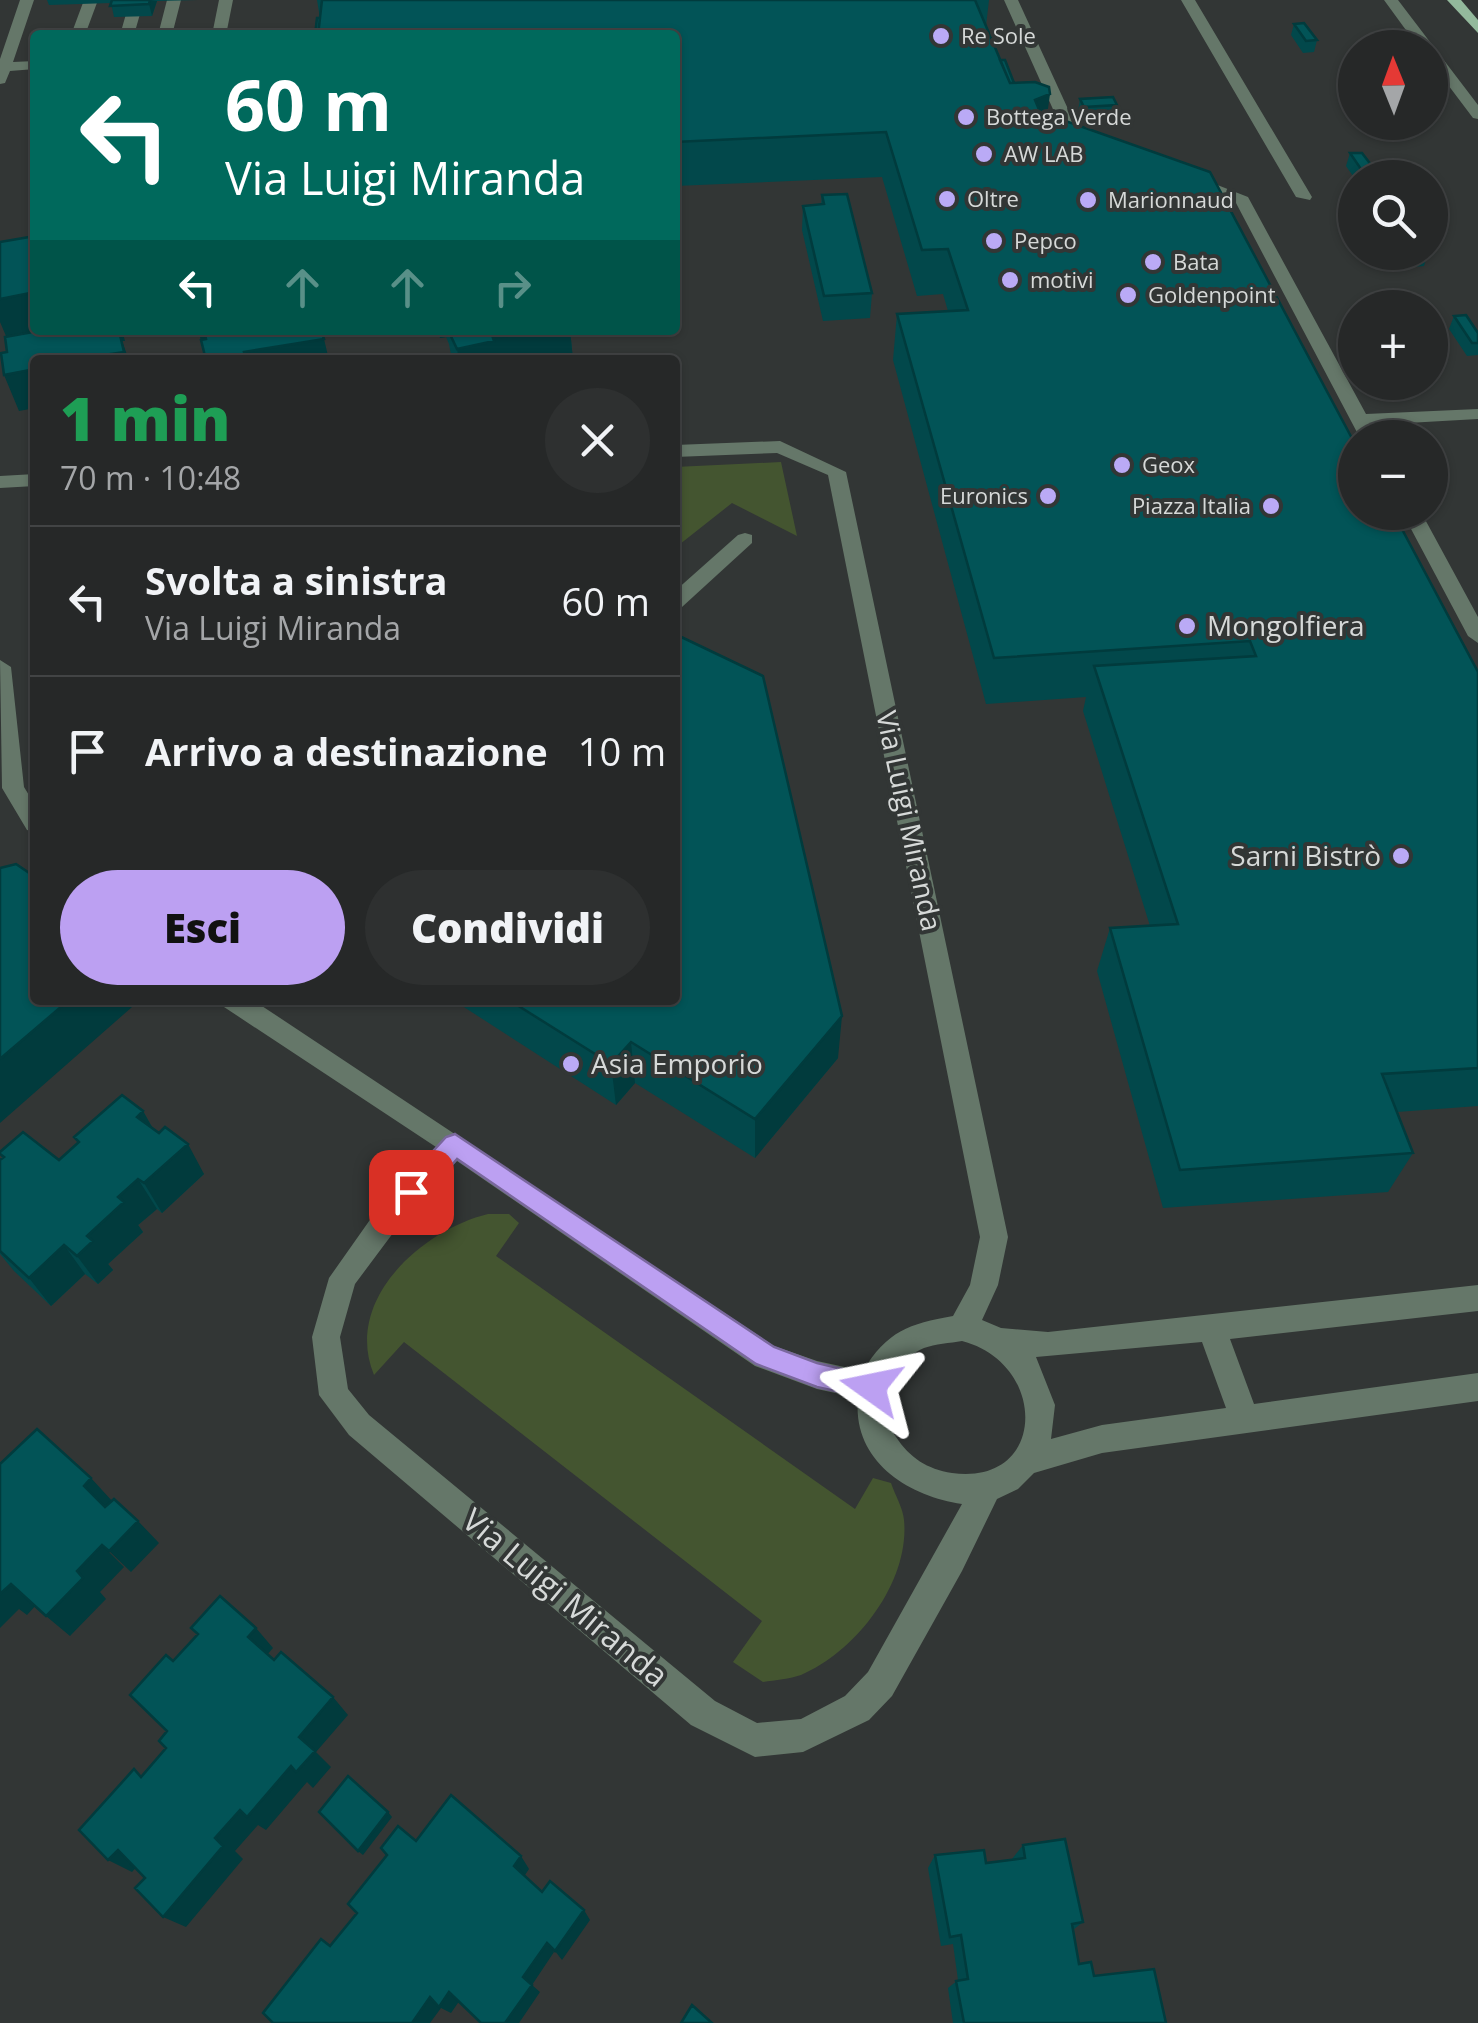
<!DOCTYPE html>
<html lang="it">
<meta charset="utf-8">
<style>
:root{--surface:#262828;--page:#2e3030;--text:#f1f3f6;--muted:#a4a6a8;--line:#424445;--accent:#bca0f2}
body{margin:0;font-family:"Open Sans",sans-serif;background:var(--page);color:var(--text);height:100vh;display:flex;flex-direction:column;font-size:38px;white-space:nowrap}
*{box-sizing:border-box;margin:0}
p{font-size:32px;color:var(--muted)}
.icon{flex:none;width:55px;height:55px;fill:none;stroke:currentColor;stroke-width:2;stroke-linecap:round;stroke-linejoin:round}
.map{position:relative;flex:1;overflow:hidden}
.panel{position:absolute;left:30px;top:355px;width:650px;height:650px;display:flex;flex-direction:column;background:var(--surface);border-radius:10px;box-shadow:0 2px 8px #0004,0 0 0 2px var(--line)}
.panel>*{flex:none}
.top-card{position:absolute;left:30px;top:30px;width:650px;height:305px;border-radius:10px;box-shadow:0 2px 8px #0004,0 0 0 2px var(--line);background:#00695c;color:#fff;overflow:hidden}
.needle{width:65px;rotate:359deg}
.controls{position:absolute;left:1338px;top:30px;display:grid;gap:20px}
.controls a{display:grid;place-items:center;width:110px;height:110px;border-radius:50%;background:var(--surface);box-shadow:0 2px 8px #0004,0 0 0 2px var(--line);font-size:50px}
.pin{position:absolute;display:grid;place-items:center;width:85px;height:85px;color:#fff;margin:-42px;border-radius:20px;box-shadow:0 5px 15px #0006}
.me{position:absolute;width:110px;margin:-55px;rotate:282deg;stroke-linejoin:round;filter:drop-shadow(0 0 8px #0008)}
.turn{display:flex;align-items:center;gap:35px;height:210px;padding:0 30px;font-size:45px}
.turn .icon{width:130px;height:130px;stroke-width:2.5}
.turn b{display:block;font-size:70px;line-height:85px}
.lanes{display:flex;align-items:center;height:95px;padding:0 30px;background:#0003;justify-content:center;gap:50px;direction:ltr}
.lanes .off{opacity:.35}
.round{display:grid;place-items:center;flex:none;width:105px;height:105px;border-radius:52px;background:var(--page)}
.headline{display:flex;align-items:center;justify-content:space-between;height:170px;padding:0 30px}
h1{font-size:60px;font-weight:800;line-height:75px;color:#1e9e55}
.action{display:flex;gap:20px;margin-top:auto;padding:20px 30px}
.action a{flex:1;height:115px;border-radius:60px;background:var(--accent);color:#111;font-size:40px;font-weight:800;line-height:115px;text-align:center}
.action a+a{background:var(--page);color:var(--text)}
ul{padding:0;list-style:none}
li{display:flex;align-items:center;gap:30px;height:150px;padding:0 30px;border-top:2px solid var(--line)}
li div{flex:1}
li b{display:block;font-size:38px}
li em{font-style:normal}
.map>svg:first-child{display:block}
.green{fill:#445530}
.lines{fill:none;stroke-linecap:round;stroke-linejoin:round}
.minor{fill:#657769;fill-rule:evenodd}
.major{fill:#93b99c;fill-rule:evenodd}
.wall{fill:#02484b}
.shaded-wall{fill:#013b3d}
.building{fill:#025457;stroke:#013b3d;stroke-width:2.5}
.route{fill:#bca0f2;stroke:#7a689d;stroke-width:2.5}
.poi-dot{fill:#baaaf6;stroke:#323635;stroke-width:4}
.labels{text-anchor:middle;stroke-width:8;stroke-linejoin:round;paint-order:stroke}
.far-poi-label{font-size:22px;fill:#d6d9d8;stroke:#323635;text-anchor:start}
.poi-label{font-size:28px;fill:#d6d9d8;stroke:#323635;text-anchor:start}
.street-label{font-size:28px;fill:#d6d9d8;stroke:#323635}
.near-street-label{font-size:32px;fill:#d6d9d8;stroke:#323635}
</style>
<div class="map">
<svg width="1478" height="2023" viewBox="0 0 1478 2023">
<rect width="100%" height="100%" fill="#323635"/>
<path class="green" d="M781 462 797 536 732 503 675 548V467Z
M488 1214H509L519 1223 496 1256 855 1509 873 1478 891 1483C895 1495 903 1508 904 1520 910 1582 856 1652 801 1675 790 1679 775 1680 763 1682L733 1662 762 1621 404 1342 374 1375C343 1300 422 1230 488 1214Z"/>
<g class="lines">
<path class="minor" d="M20 0H34L13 62 35 61V69L10 71 5 83 0 84V59Z
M84 0H98L85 35H71Z
M130 0H144L134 35H120Z
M167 0H181L172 35H158Z
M219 0H233L226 35H212Z
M1004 0H1018L1079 133 1093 138V144H1083L1065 136Z
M1181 0H1195L1312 197 1310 200 1296 197Z
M1384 0H1398L1478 105V119L1473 118 1430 61V48H1419Z
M1185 177H1197L1248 197 1366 414 1478 409V419L1372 425 1379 438H1360L1236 203 1185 183Z
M780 441 846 472 1008 1237 998 1285 982 1320 1001 1328 1048 1332 1478 1285V1311L1230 1339 1254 1404 1478 1373V1401L1102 1453 1034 1473 1018 1489 997 1499 962 1571 892 1696 869 1720 803 1752 755 1757 691 1725 349 1435 319 1395 312 1337 329 1278 379 1207 436 1147 224 1007 221 1000H253L774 1346 817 1361 863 1371C887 1331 909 1324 953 1316L970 1285 980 1237 828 475 777 453 675 457V445ZM457 1161 755 1366 817 1389 858 1398C852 1461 908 1496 962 1504L868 1672 845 1696 801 1719 757 1723 715 1701 369 1415 348 1389 340 1337 355 1284 399 1225ZM962 1341C1048 1363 1048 1486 952 1473 927 1469 910 1458 896 1437 874 1406 889 1362 924 1348 935 1344 950 1343 962 1341ZM1202 1342 1226 1408 1102 1425 1051 1439 1055 1405 1036 1357Z
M35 474V486L0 488V476Z
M1402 512H1421L1478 617V643L1468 636Z
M745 533 752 535V543L682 607 675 609V591L738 535Z
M0 660 11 667 24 787 35 805V832L27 830 2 788Z"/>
<path class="major" d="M1447 0H1461L1478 20V33Z"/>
</g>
<path class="wall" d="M47 0H198L157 1 152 16 114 17 111 3 49 5Z
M317 0H989L986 26 1000 60 1014 83 1047 114 1355 512H1409L1402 530 1478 672V1106L1397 1112 1413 1153 1388 1192 1163 1208 1097 971 1110 928 1150 926 1083 711 1086 697 986 704 893 360 897 314 948 311 943 294 917 296 882 177 675 186V35L320 18Z
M1294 24 1317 40 1314 52 1303 53 1291 35Z
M1080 99 1117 105 1115 117 1082 119 1078 111Z
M1350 153 1378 174 1377 178H1355V179L1346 166Z
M822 195 872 293 870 318 823 321 802 230 803 206 821 205Z
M1402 252H1428V253L1424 266 1412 267Z
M1454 316 1478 333V355L1467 356 1449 329Z
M436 330H570L573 360H452L449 344 446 337 440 338Z
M453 1000H675L838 1058 755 1158 635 1083 616 1105Z
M143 1111 153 1129 204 1174 162 1213 157 1209 138 1225 143 1232 108 1264 113 1270 98 1284 85 1274 51 1306 14 1271 0 1254V1160L2 1158 0 1152 59 1160 78 1143 74 1137Z
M1023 1845 1083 1922 1073 1930 1079 1964 1094 1976 1166 2023H953L948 1988 958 1980 953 1944 941 1946 928 1868 935 1855 986 1863 1012 1859Z"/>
<path class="shaded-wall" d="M150 0 157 1 152 16 149 4Z
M1050 94 1044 138 1035 100Z
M33 281H35V330H39L6 336 0 322V299Z
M113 330H122L125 341H122L129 360H72Z
M198 330H204L209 350 204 351Z
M439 330H445L446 337 440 338Z
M545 330H570L573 360H459L457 349 493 338Z
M324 339 329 360H221L244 352Z
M35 369V408L19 411 4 375Z
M1407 512H1409L1395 547V516Z
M69 1000H140L0 1123V1059Z
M842 1016 838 1058 755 1158V1119Z
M631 1042 635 1083 616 1105 611 1064Z
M143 1111 161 1143 137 1117Z
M188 1144 204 1174 162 1213 144 1183Z
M138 1179 157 1209 138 1225 143 1232 108 1264 113 1270 98 1284 77 1256 87 1236 118 1197Z
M64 1245 85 1274 51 1306 29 1278Z
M91 1478 113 1502 106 1510 84 1486Z
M138 1521 159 1543 131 1572 109 1551Z
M102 1545 124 1567 100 1592 106 1599 70 1636 46 1616 77 1571Z
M11 1584 37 1604 27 1615 19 1609 0 1628V1592Z
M256 1628 273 1648 266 1656 248 1637Z
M333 1697 348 1715 316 1752 331 1767 313 1788 307 1782 266 1830 258 1825 235 1851 243 1859 186 1927 163 1917 215 1838Z
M388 1812 392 1817 363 1855 358 1851Z
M118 1850 141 1862 132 1872 108 1860Z
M521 1856 529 1869 523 1878 514 1866Z
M584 1910 590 1920 562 1960 555 1951Z
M547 1943 554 1952 532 1985 540 1992 519 2023H505L523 1977Z
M449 1992 460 2000 451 2013 441 2008 430 2023H412L430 1997Z"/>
<path class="building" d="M112 0H150L149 4 110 6Z
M322 0H975L1010 83 1035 82 1049 87 1050 94 1035 100 1040 112 1210 172 1355 444V512H1407L1395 516 1478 672V1068L1382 1074 1413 1153 1180 1170 1110 928 1178 924 1094 666 1256 656 1250 641 994 658 897 314 968 310 948 249 922 250 886 132 675 142V35H318Z
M317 18H320L318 35H315Z
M1304 23 1317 40 1306 41 1294 24Z
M1000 60H1005L1014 83H1010Z
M1113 97 1117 105 1084 107 1080 99Z
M1350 153H1362L1378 174 1365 175Z
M847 194 872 293 824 296 803 206 824 204 822 195Z
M35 236V281H33L35 292 0 299V242Z
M1466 315 1478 333V343H1472L1454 316Z
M44 330 119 331 124 352 72 360H35V369L4 375 1 353 7 352 5 337Z
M204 330H321L324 339 244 352 245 355 221 360H206L201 340 206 339Z
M448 330H545L493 338 494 341 457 349Z
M675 634 763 676 842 1016 755 1119 631 1042 611 1064 509 1000H675Z
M16 864 35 877V1000H69L0 1059V868Z
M122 1095 143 1111 137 1117 159 1133 165 1127 188 1144 144 1183 138 1179 118 1197 124 1202 87 1236 93 1241 77 1256 64 1245 29 1278 0 1251V1160L4 1157 0 1154V1152L23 1132 59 1160 79 1142 74 1137Z
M37 1429 91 1478 84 1486 105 1507 114 1499 138 1521 109 1551 102 1545 77 1571 83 1578 46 1616 11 1584 0 1594V1464Z
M220 1596 256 1628 248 1637 274 1660 281 1652 333 1697 299 1737 315 1751 296 1772 291 1766 247 1817 240 1810 215 1838 223 1846 163 1917 135 1888 145 1878 118 1850 108 1860 79 1830 134 1769 141 1777 166 1748 159 1741 167 1731 130 1695 166 1655 173 1661 198 1634 191 1628Z
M348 1776 388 1812 358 1851 319 1812Z
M451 1795 521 1856 514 1866 542 1892 550 1881 584 1910 555 1951 547 1943 523 1977 532 1985 505 2023H481L449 1992 439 2007 430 1997 412 2023H273L263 2013 321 1939 330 1946 357 1913 348 1904 387 1855 381 1848 398 1826 416 1841Z
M1065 1839 1083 1922 1072 1924 1079 1964 1091 1962 1094 1976 1154 1969 1166 2023H964L956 1981 968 1979 961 1935 950 1937 935 1855 984 1850 986 1863 1025 1858 1023 1845Z
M692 2005 712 2023H681Z"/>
<path class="route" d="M455 1134 774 1347 817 1363 881 1378 885 1387 881 1396 871 1399 817 1387 756 1364 457 1159C443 1174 424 1208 402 1200L399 1192 402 1185 446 1137Z"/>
<g class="poi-dot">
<circle cx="941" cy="36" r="10"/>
<circle cx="966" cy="117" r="10"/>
<circle cx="984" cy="154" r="10"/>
<circle cx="947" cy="199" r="10"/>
<circle cx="1088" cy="200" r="10"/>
<circle cx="994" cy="241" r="10"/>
<circle cx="1153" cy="262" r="10"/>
<circle cx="1010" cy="280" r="10"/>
<circle cx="1128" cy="295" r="10"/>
<circle cx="1122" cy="465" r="10"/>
<circle cx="1048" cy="496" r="10"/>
<circle cx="1271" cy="506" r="10"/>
<circle cx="1187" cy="626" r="10"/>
<circle cx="1401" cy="856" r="10"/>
<circle cx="571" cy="1064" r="10"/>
</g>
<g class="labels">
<g class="far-poi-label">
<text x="961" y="44">Re Sole</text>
<text x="986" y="125">Bottega Verde</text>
<text x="1004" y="162">AW LAB</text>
<text x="967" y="207">Oltre</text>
<text x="1108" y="208">Marionnaud</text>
<text x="1014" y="249">Pepco</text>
<text x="1173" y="270">Bata</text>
<text x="1030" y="288">motivi</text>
<text x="1148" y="303">Goldenpoint</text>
<text x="1142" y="473">Geox</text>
<text x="1028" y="504" text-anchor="end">Euronics</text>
<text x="1251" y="514" text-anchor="end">Piazza Italia</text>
</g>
<g class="poi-label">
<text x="1207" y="636">Mongolfiera</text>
<text x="1381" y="866" text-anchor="end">Sarni Bistrò</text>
<text x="591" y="1074">Asia Emporio</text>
</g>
<g class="street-label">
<text transform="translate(909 821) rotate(78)" y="10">Via Luigi Miranda</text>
</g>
<g class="near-street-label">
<text transform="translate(565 1598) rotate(40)" y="11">Via Luigi Miranda</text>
</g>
</g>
</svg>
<div class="controls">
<a><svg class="needle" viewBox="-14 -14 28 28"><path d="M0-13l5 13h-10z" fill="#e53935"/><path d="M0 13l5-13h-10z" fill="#a4a6a8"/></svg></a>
<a><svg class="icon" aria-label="search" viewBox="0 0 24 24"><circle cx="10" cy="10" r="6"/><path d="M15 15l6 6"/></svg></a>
<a>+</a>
<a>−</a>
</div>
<div class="pin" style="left:411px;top:1192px;background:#d93025"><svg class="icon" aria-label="arrive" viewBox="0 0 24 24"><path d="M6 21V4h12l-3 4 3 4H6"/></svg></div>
<svg class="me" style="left:871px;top:1387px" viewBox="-20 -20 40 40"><path d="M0-17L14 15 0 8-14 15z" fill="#bca0f2" stroke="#fff" stroke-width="4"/></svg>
<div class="top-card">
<div class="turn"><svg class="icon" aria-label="left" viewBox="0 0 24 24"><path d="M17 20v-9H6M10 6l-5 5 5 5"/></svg><div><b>60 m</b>Via Luigi Miranda</div></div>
<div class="lanes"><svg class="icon" aria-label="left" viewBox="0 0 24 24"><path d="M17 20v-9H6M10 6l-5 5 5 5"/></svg><svg class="icon off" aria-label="ahead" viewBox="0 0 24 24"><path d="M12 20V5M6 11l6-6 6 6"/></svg><svg class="icon off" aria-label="ahead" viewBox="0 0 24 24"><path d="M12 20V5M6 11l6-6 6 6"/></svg><svg class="icon off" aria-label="right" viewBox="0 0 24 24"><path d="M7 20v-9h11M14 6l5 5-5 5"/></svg></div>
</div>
<section class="panel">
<div class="headline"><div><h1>1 min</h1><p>70 m · 10:48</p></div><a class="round"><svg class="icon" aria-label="close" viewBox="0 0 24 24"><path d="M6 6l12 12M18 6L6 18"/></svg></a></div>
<ul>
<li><svg class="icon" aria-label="left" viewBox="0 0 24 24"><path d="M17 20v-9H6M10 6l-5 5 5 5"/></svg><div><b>Svolta a sinistra</b><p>Via Luigi Miranda</p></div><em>60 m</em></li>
<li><svg class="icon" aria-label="arrive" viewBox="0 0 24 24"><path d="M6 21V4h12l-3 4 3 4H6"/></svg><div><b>Arrivo a destinazione</b></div><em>10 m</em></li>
</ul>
<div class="action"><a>Esci</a><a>Condividi</a></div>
</section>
</div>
